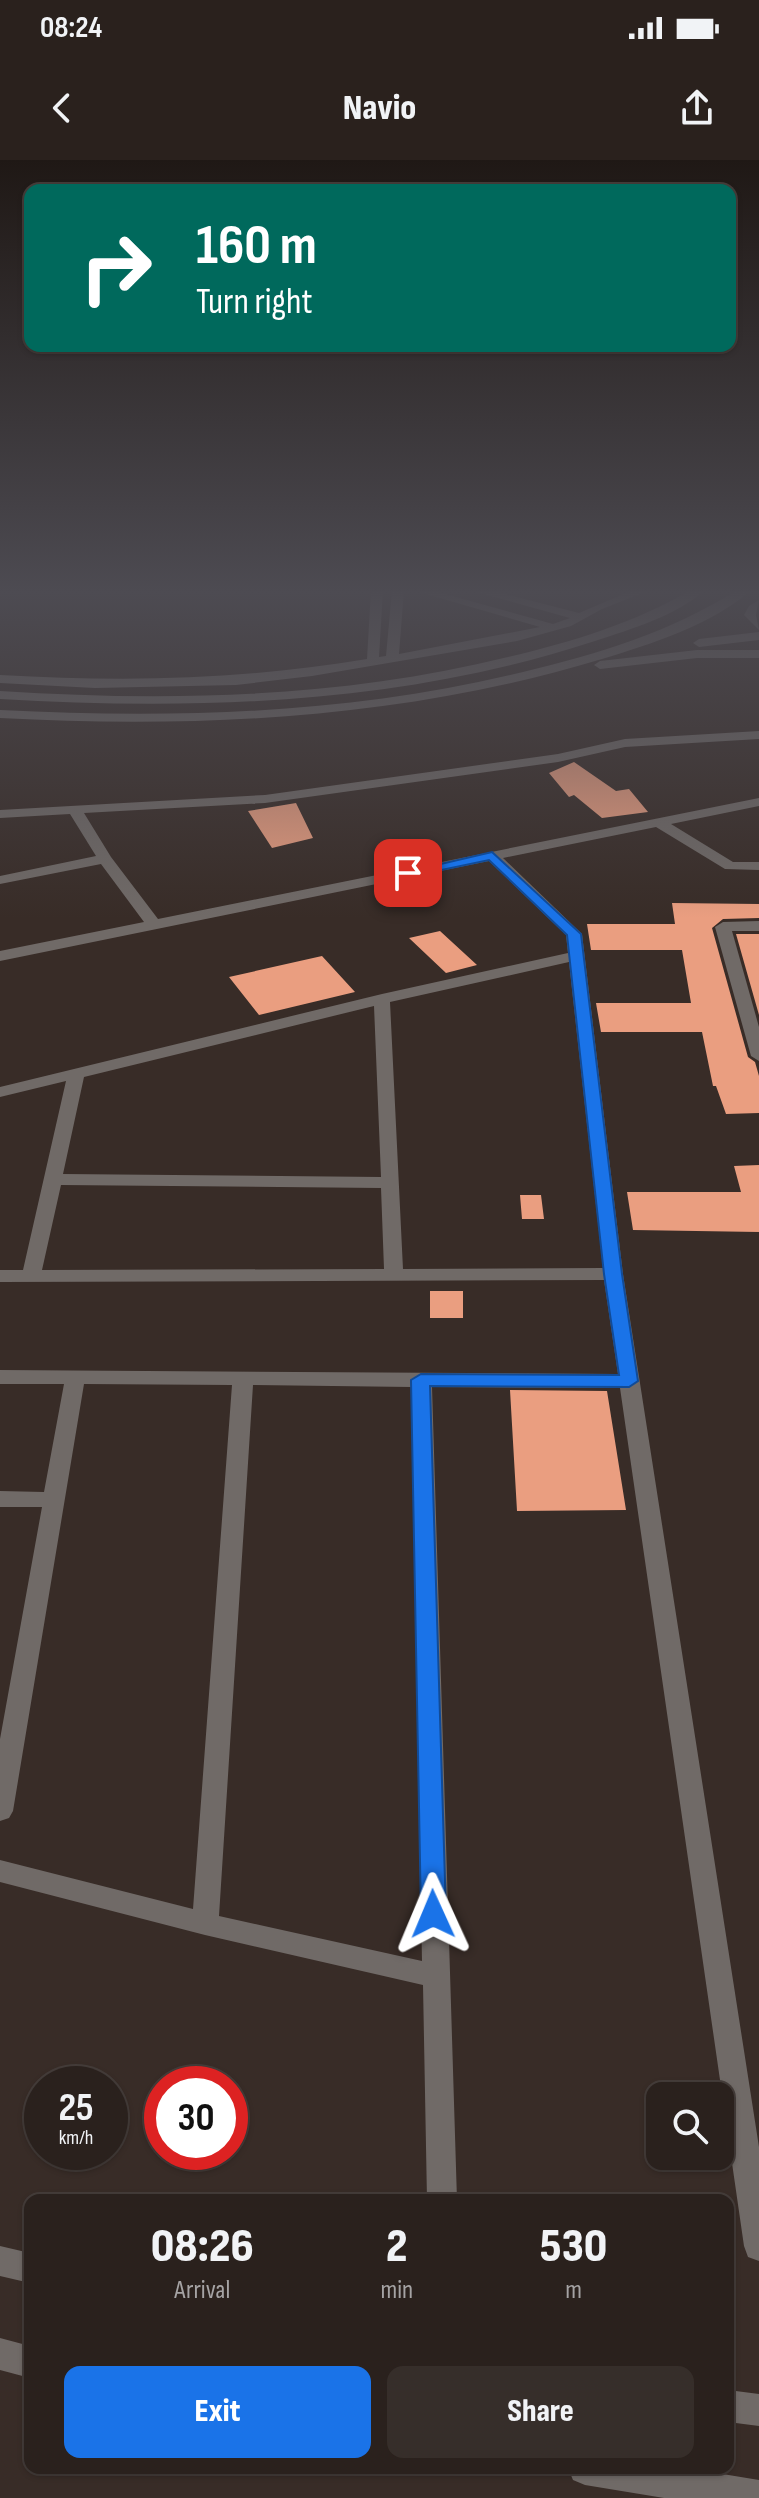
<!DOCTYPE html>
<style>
:root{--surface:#2a211d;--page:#362e2a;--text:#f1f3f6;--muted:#a5a3a4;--line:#463e3b;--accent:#1a73e8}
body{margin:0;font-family:"Sofia Sans Condensed",sans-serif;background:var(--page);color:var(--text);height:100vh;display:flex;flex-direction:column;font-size:30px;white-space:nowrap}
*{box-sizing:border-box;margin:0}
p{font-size:26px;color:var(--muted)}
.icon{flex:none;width:44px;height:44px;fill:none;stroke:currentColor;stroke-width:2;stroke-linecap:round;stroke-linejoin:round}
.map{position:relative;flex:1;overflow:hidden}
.sheet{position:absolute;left:24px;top:2034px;width:710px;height:280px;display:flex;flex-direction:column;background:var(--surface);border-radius:16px;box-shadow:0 2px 6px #0004,0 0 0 2px var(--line)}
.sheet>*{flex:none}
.top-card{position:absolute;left:24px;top:24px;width:712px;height:168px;border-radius:16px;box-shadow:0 2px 6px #0004,0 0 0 2px var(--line);background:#00695c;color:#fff;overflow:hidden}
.buttons{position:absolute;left:646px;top:1922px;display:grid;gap:16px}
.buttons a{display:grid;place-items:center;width:88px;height:88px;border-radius:16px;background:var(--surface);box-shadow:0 2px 6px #0004,0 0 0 2px var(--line);font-size:40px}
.speed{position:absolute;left:24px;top:1906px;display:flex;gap:16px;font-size:40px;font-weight:700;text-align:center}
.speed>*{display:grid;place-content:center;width:104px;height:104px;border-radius:50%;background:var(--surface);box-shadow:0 2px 6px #0004,0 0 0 2px var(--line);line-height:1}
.speed small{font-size:20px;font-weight:400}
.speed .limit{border:12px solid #d22;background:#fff;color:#111}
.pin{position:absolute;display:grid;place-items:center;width:68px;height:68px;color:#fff;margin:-34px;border-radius:16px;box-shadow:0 4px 12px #0006}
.me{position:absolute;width:88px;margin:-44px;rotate:359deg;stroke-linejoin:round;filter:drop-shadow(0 0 6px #0008)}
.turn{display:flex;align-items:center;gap:28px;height:168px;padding:0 40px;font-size:36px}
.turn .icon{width:104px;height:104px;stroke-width:2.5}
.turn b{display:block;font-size:56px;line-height:68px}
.eta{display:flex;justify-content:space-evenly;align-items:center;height:136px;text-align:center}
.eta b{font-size:48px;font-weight:800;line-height:56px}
.cta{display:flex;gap:16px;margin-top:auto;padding:16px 40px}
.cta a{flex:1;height:92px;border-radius:16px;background:var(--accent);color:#fff;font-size:32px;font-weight:800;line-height:92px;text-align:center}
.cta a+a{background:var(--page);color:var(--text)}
.status{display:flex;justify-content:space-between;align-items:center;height:56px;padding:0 40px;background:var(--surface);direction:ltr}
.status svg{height:22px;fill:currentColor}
header{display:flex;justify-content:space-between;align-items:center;height:104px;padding:0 40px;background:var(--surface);font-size:36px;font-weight:800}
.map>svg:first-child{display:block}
.building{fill:#ea9e80}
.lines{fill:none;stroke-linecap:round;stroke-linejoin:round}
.minor{fill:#706a67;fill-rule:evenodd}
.route{fill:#1a73e8;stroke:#114b97;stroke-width:2}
</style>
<div class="status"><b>08:24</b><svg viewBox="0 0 49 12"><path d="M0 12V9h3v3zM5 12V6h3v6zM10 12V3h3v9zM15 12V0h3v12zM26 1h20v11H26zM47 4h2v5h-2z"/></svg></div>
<header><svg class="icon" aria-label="back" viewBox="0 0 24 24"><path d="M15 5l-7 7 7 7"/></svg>Navio<svg class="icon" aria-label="share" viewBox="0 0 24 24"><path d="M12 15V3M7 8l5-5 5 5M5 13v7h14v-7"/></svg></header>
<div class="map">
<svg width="759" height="2338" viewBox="0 0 759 2338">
<rect width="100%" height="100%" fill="#382c27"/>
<path class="building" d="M574 602 616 631 629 629 648 652 602 658 574 635 569 637 549 613Z
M296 643 313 678 272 688 248 651Z
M672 743 759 744V758L723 759 712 768 748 897 755 902 759 916V953L726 954 716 926H713L702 872H601L596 843H691L682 790H591L587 764H675Z
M440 771 477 805 446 813 409 778Z
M736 774H759V855Z
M322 796 355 832 259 855 229 817Z
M759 1005V1072L633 1070 627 1032H741L734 1006Z
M520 1035H541L544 1059H522Z
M430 1131H463V1158H430Z
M510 1230 607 1231 626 1350 517 1351Z"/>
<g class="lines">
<path class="minor" d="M371 430H383L379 497 386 496 392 430H404L399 494 540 467 412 430H431L553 464 570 458 469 430H489L579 453 633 430H650L602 449 571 466 517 481 312 516 236 525 95 528 0 523V515C128 522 241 520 367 499Z
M691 430H705C676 456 631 469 595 481 403 544 199 551 0 539V531C171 542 341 538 508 497 572 482 634 463 691 430Z
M737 430H751C712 465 651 484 602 499 407 558 203 569 0 558V550C176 559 352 554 523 512 598 494 671 472 737 430Z
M759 440 756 455 759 470 744 455 749 446Z
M759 472V480L699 487 693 483 699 479Z
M697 490H759V498H697L600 509 594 505 600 501Z
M759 571V579L625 587 558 602 265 643 84 653 111 697 158 759 759 638V646L671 664 733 702H759V710L725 709 656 667 503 698 582 774 623 1114 759 1987V2101L748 2097 744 2086 620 1228 432 1227 457 2040H427L423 1825 205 1775 0 1722V1700L193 1749 232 1225 84 1224 13 1651 9 1658 0 1661V1579L42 1347H0V1331L44 1332 64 1224H0V1210L618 1214 604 1120 0 1122V1110H23L66 921 0 937V927L382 834 568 793 566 775 489 701 0 801V791L144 762 101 704 0 724V716L96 696 70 654 0 658V650L265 635 558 594 625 579ZM569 802 603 1108 403 1109 390 842ZM374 846 381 1017 63 1014 84 917ZM61 1025 381 1028 384 1109 42 1110ZM253 1225 411 1227 422 1801 219 1756Z
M759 761V771H732L759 867V901L751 896 715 767 723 762Z
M0 2086 30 2093V2123L0 2116Z
M0 2178 30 2186V2218L0 2210Z
M728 2230 759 2234V2266L728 2262Z
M568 2308H686L759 2320V2338H664L585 2325 573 2320Z"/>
</g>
<linearGradient id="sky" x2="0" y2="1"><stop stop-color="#1f1815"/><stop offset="0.57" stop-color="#4d4b52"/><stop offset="1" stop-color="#4d4b52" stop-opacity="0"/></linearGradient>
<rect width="759" height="758" fill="url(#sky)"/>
<path class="route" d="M492 692 581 774 622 1114 638 1221 629 1227 430 1226 446 1754 442 1761 433 1764 425 1761 421 1754 411 1220 421 1214 619 1215 604 1114 567 775 489 700 408 717 402 713Z"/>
</svg>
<div class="buttons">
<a><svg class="icon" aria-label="search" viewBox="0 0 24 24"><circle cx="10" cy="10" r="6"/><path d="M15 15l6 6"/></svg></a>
</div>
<div class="speed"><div>25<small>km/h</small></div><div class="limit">30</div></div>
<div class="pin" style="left:408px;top:713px;background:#d93025"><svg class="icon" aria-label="arrive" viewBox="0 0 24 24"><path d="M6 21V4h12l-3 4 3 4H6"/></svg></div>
<svg class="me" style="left:433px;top:1754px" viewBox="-20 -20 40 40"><path d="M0-17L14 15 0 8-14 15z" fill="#1a73e8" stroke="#fff" stroke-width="4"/></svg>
<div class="top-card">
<div class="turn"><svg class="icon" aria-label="right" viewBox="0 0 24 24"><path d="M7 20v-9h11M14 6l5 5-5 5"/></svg><div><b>160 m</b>Turn right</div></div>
</div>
<section class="sheet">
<div class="eta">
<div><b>08:26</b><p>Arrival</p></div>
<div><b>2</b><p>min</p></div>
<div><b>530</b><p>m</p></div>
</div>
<div class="cta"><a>Exit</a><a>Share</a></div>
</section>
</div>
